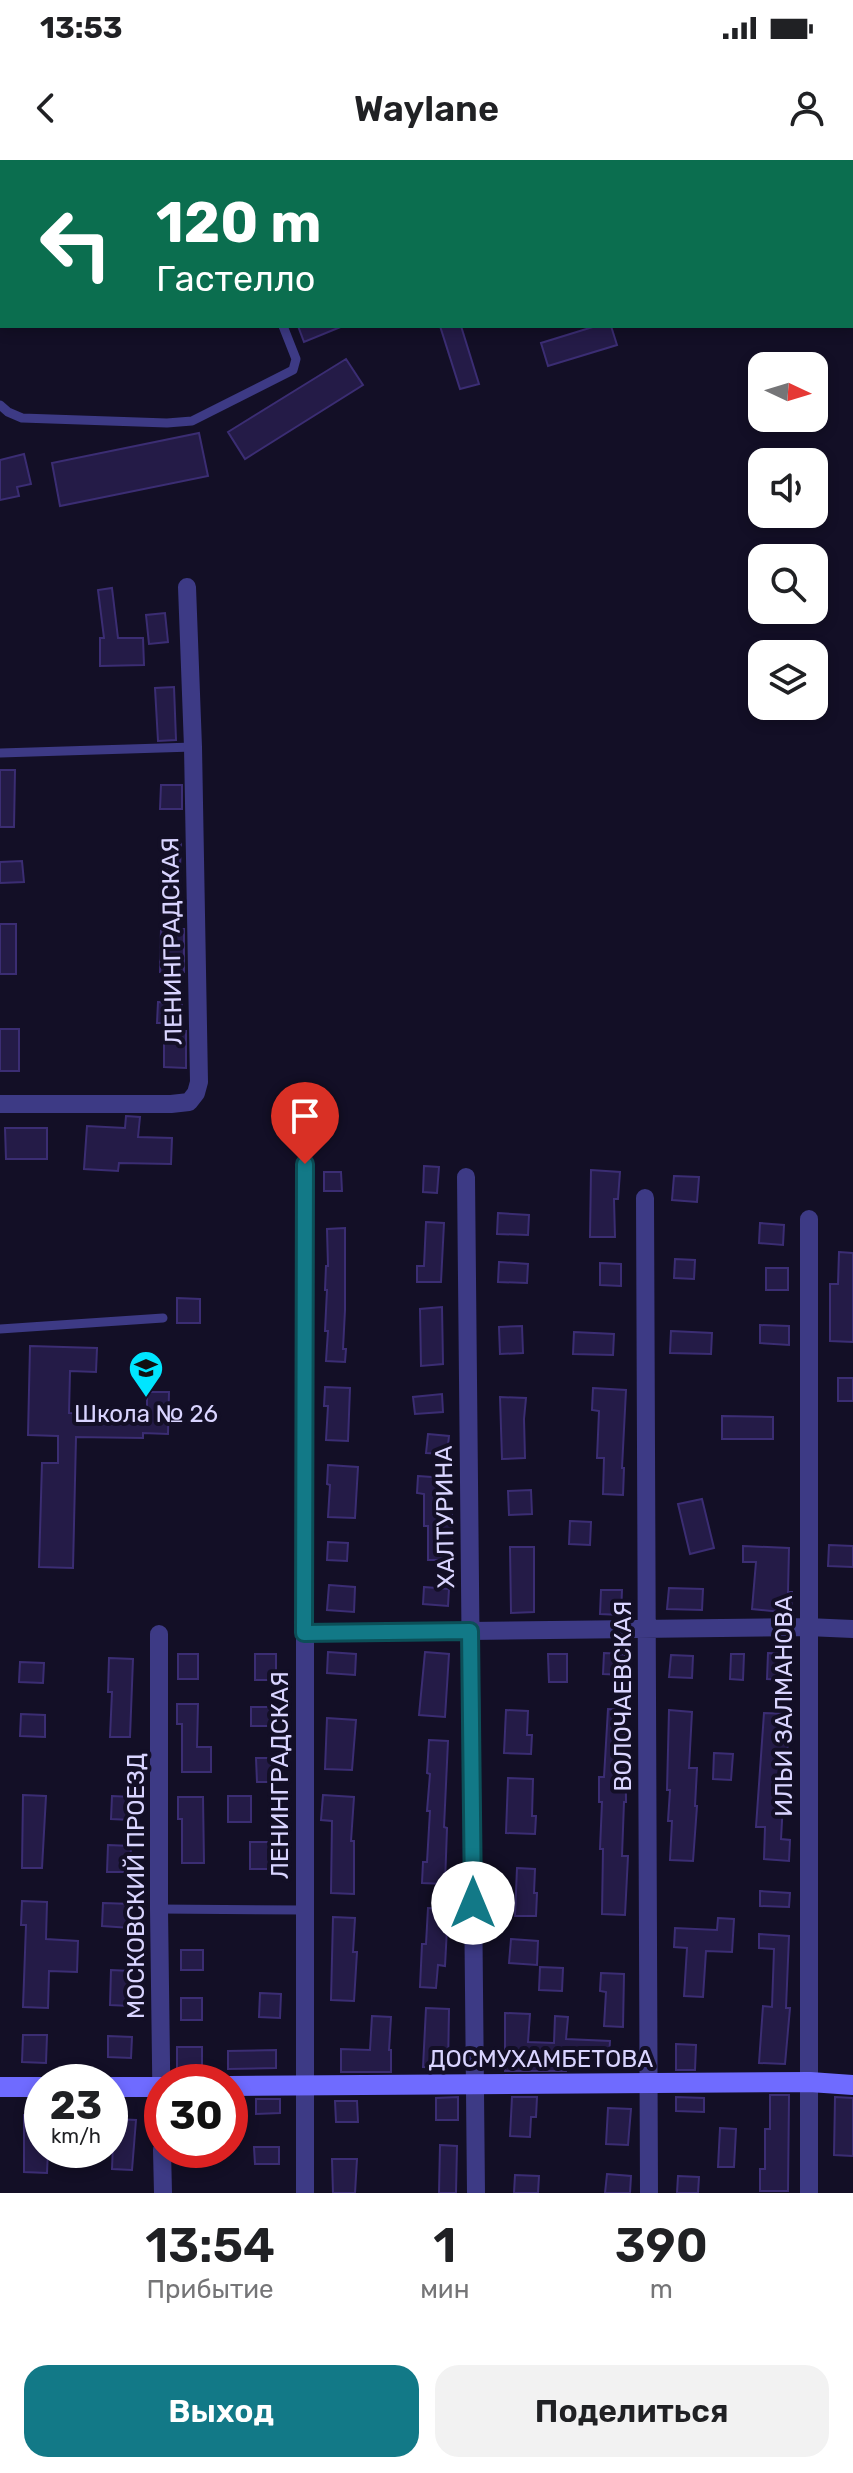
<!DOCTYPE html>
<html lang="ru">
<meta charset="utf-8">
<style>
:root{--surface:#fff;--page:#f2f2f2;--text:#202124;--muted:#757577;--accent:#127987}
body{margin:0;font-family:Rubik,sans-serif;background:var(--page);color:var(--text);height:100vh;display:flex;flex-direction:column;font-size:30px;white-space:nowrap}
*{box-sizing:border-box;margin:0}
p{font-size:26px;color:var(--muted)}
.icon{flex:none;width:44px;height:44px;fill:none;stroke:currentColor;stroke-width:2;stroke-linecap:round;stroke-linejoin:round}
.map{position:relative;height:2033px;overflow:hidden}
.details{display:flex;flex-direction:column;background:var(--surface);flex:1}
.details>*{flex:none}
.guide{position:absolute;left:0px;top:0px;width:854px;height:168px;box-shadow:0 4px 12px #0003;background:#0b6e4f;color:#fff;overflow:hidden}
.needle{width:52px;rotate:94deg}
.fabs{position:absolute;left:748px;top:192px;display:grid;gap:16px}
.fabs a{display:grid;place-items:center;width:80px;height:80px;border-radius:16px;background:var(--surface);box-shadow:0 4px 12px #0003;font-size:40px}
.speed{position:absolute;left:24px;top:1904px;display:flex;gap:16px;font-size:40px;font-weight:700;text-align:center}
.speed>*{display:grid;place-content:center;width:104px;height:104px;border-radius:50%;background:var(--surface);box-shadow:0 4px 12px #0003;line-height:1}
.speed small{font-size:20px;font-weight:400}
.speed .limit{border:12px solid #d22;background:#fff;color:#111}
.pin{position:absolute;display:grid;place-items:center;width:68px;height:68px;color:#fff;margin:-82px -34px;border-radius:50% 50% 50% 0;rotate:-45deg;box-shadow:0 0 8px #0007}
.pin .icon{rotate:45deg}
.me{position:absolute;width:88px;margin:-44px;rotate:0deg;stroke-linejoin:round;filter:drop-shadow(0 0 6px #0008)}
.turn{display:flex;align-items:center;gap:28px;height:168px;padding:0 24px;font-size:36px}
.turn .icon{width:104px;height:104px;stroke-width:2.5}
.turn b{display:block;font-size:56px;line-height:68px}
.eta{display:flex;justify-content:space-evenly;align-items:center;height:136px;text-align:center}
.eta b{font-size:48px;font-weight:600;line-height:56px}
.primary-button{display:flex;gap:16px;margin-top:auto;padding:16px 24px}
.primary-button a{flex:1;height:92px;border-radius:24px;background:var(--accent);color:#fff;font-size:32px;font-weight:600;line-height:92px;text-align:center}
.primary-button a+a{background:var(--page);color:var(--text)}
.status{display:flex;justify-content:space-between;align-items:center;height:56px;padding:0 40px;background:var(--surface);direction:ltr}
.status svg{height:22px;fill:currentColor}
header{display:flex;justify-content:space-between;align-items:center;height:104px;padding:0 24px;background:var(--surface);font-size:36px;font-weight:600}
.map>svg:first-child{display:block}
.building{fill:#241b47;stroke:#3b2d73;stroke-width:2}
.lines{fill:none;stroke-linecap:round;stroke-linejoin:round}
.lane{stroke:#3d3a85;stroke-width:9}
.street{stroke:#3d3a85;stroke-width:18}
.secondary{stroke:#6f6bff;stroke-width:20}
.rail{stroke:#00e5ff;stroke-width:5;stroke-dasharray:12 10;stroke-linecap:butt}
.route-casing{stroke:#0c4f58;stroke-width:20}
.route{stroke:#127987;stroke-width:14}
.labels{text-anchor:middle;stroke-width:8;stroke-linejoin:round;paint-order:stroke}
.street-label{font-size:24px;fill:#d9d4ff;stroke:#130f26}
.poi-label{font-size:24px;fill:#d9d4ff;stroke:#130f26}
</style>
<div class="status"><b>13:53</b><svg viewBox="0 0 49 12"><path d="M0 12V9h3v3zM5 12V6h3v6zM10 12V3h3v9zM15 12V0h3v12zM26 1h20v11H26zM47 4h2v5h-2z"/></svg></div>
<header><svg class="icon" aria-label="back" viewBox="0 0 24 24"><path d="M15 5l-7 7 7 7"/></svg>Waylane<svg class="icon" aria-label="person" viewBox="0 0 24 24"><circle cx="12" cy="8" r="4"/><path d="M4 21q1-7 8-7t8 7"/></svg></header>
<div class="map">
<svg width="853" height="2033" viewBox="0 0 853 2033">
<rect width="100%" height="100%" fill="#130f26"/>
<path class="building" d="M298 166H343L304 182Z
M440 166H461L479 224 460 229Z
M596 166H611L617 185 548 206 541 183Z
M346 199 363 225 245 299 228 272Z
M199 273 208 316 60 346 52 303Z
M24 294 31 324 17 327 19 336 0 340V300Z
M112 428 118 478H143L144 505 100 506V478H104L98 430Z
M165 453 168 482 149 484 146 455Z
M174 527 176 580 158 581 155 528Z
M0 610H15L14 667H0Z
M161 625H182V649H160Z
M167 683H181L180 708H166Z
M22 701 24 722 0 723V702Z
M0 764H16V814H0Z
M161 769H184V812H160Z
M158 842 182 843 181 871H186V908L164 907V863H157Z
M0 869H19V911H0Z
M126 956 140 957 138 977 172 978 171 1004 119 1003 118 1011 84 1009 87 966 125 968Z
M5 968H47V999H6Z
M424 1006 439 1007 437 1033 423 1032Z
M591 1010 620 1012 618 1039H614L615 1077H590Z
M324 1012H341L342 1031H324Z
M674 1016 699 1017 697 1042 672 1040Z
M498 1053 529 1055 528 1075 497 1074Z
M426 1062 444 1063 441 1122H417V1106H424Z
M760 1063 784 1065 783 1085 759 1083Z
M345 1068V1150L343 1189H346L345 1202 326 1201 328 1171H325L327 1130H325L326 1106H328L327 1069Z
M839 1092 853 1093V1182L830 1181V1124H838Z
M675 1099 695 1100 694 1119 674 1118Z
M499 1102 528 1104 527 1123 498 1122Z
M600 1103 621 1104V1126L600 1125Z
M766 1108H788V1130H766Z
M177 1138 200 1139V1163H177Z
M442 1147 443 1204 421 1206 420 1149Z
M760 1165 789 1166V1185L760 1183Z
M522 1166 523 1193 500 1194 499 1167Z
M671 1171 712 1173 711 1194 670 1193Z
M574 1172 614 1174 613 1195 573 1194Z
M30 1186 97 1188 96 1212 70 1211 69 1253 147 1255V1232H169L168 1274 143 1273V1278L76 1277 73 1408 39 1407 42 1303H58V1276L28 1275Z
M838 1218H853V1241H838Z
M325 1227 350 1228 348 1281 326 1280 328 1246H324Z
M593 1228 626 1230 622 1308H624L623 1335 603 1334 604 1298H597L599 1251 592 1250Z
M442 1234 443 1252 415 1254 413 1237Z
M500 1237 526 1238 524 1259 525 1298 502 1299Z
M722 1256 773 1257V1279H722Z
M428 1274 449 1276 447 1294 426 1293Z
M328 1305 358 1307 355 1358 328 1357 330 1325 327 1324Z
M418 1316 446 1318 444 1349H452V1400H428V1366H424V1334L417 1333Z
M531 1330 532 1354 509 1355 508 1331Z
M702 1339 714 1388 690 1394 678 1344Z
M570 1361 591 1362 590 1385 569 1384Z
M328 1382 348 1383 347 1401 327 1400Z
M829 1385 853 1386V1407L828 1406Z
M743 1386 789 1388 788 1432H792L791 1453 752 1449 756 1402H743Z
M510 1387H534V1452L511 1453Z
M329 1425 355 1427 354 1452 327 1450Z
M424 1427 449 1429 448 1446 423 1444Z
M669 1428 703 1429 702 1450 667 1449Z
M601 1430H622L621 1455 600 1454Z
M328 1492 356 1494 355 1515 327 1513Z
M425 1492 449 1494 445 1557 419 1555Z
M604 1493 625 1494 624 1515 603 1514Z
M768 1493 788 1494 787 1520 767 1519Z
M178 1494H198V1519H178Z
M255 1494H276V1520H255Z
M548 1494H567V1522H549Z
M731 1494H744L743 1520 730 1519Z
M671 1495 693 1496 692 1518 669 1517Z
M109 1498 133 1499 130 1577H110L112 1532H108Z
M20 1502 44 1503 43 1523 19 1522Z
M177 1544H198L197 1587H211V1612H182V1564H177Z
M251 1547H276V1566H251Z
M608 1549 625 1550 626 1642H624L622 1696H628L625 1755 602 1754 603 1689H600L602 1642H599V1617H604Z
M506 1550 528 1551 527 1575H532L531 1594 504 1593Z
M669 1550 692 1552 689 1608H697L695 1646H697L693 1701 670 1700 672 1661H668L670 1630H667Z
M764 1553 789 1554 786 1625H784L781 1679 790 1680 789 1701 764 1699 765 1667H756Z
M21 1554 45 1555V1577L20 1576Z
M327 1558 356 1560 352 1610 325 1609Z
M429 1580 448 1581 444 1667 447 1668 445 1724 422 1723 423 1702H427L430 1651H427L430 1614 427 1613Z
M714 1593 733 1594 731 1620 713 1619Z
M256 1598H276L275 1622H257Z
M508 1618 533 1619 532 1656H536L535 1674 506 1673Z
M23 1635 46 1636 42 1708H22Z
M323 1635 354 1637 351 1681H354V1734L331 1733 332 1661 321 1660Z
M112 1636 132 1637 131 1660 111 1659Z
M228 1636H251V1662H228Z
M178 1637H203L204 1703H182V1659H178Z
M250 1682H273V1709H250Z
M108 1685 131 1686 130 1712H107Z
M517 1708 535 1709 534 1733H537L536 1756H515Z
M760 1731 790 1733 789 1747 760 1746Z
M22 1741 47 1742 46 1779 78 1781 77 1812 49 1811 48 1848 23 1847 26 1765H21Z
M103 1743 132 1744 131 1768 102 1766Z
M428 1748 448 1749 445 1806 438 1805 436 1828 420 1827 422 1784H426Z
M333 1757 355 1758 353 1792H357L354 1841 331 1840Z
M718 1758 734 1759 732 1792 706 1791 703 1837 684 1836 687 1788 674 1787 675 1768 717 1770Z
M759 1774 789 1776 786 1848H790L785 1904 759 1903 763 1846 772 1847 774 1789 759 1788Z
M511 1779 538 1781 537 1805 509 1803Z
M181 1790H203V1810H181Z
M540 1807 563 1808 562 1831 539 1830Z
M111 1810 131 1811 130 1846 110 1845Z
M601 1813 624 1814 623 1867 604 1866 606 1832 600 1831Z
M260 1833 281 1834 280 1858 259 1857Z
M181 1838H202V1860H181Z
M426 1848 449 1849 448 1908 423 1907Z
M505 1853 530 1854 528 1882 554 1883 555 1856 568 1857 566 1879 610 1881 609 1897 567 1895 566 1911H505Z
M372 1856 391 1857 389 1890H391V1912H341V1889L370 1890Z
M23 1875H47L46 1903 22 1902Z
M108 1876 132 1877 131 1898 108 1897Z
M676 1884 696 1885 695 1910H676Z
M177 1887H202V1911H177Z
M276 1890V1908L228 1909V1891Z
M770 1935H789L788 2031H760V2009H765V1969H770Z
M458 1937V1960H436V1938Z
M512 1937H537L536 1957H531L530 1977 510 1976Z
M676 1937 704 1938V1952L676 1951Z
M835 1937 853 1938V1996L834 1995Z
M256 1939H280V1953L256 1954Z
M335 1941H357L358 1962H336Z
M608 1948 631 1949 628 1985 606 1984Z
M24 1955 42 1956V1990H48L47 2013 24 2012Z
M114 1959 136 1960 132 2010 112 2009Z
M720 1968 736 1969 734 2007H718Z
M440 1985 457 1986 456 2033H439Z
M254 1987H279V2004H255Z
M332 1999H357L355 2033H333Z
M607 2014 631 2016 630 2033H605Z
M515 2015 539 2016 538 2033H514Z
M678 2016 699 2017 698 2033H677Z"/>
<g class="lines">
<path class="lane" d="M331 0 332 2
M0 124 2 123
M0 245 8 252 22 258 167 263 192 261 293 210 296 199 283 166
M0 593 193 587
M0 1169 163 1158
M159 1749 304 1750"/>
<path class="street" d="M0 944H171L189 942 196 933 199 922 193 587 187 427
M466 1017 476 2033
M645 1038 649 2033
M809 1059V2033
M304 1473 807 1467 853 1469
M159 1474V1749L162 1979
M162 1990 163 2033
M305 2033V1004"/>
<path class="secondary" d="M230 1926 810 1922 853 1925
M0 1927H42
M110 1927H162"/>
<path class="rail" d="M184 2 188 0
M0 105 2 104"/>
</g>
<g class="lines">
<g class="route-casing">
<path id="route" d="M305 1004 304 1473 470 1471 473 1743"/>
</g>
<use href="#route" class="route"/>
</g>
<defs>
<g id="school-pin" transform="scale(1.8)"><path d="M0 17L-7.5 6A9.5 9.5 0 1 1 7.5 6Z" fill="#00e5ff" stroke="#130f26"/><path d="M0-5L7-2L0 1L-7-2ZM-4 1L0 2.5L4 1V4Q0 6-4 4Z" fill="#111"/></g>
</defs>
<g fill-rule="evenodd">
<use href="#school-pin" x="146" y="1208"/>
</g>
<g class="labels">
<g class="street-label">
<text transform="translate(172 781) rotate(-91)" y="8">ЛЕНИНГРАДСКАЯ</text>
<text transform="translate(445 1357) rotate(-91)" y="8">ХАЛТУРИНА</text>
<text transform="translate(623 1536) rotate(-90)" y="8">ВОЛОЧАЕВСКАЯ</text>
<text transform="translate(784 1546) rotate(-90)" y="8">ИЛЬИ ЗАЛМАНОВА</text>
<text transform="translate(280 1615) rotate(-90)" y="8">ЛЕНИНГРАДСКАЯ</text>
<text transform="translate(136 1726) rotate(-90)" y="8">МОСКОВСКИЙ ПРОЕЗД</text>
<text x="541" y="1907">ДОСМУХАМБЕТОВА</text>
</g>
<g class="poi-label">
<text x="146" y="1262">Школа № 26</text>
</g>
</g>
</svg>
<div class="fabs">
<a><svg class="needle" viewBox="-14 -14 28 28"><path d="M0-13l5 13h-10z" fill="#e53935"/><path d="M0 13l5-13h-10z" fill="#757577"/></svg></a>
<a><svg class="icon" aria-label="sound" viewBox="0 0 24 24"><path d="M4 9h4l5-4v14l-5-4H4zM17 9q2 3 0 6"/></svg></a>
<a><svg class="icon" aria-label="search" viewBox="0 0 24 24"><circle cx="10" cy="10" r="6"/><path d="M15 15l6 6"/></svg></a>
<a><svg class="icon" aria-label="layers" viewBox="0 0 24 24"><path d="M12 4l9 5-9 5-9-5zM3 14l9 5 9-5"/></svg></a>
</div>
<div class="speed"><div>23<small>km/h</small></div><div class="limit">30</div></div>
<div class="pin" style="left:305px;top:1004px;background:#d93025"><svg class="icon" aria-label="arrive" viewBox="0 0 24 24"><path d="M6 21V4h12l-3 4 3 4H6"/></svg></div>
<svg class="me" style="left:473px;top:1743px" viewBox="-20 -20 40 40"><circle r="19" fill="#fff"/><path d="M0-13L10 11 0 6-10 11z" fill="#127987"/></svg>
<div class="guide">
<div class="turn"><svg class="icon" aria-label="left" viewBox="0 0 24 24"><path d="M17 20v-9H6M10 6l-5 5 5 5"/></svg><div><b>120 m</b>Гастелло</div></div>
</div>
</div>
<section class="details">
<div class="eta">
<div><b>13:54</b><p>Прибытие</p></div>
<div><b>1</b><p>мин</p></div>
<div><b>390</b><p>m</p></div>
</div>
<div class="primary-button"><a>Выход</a><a>Поделиться</a></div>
</section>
